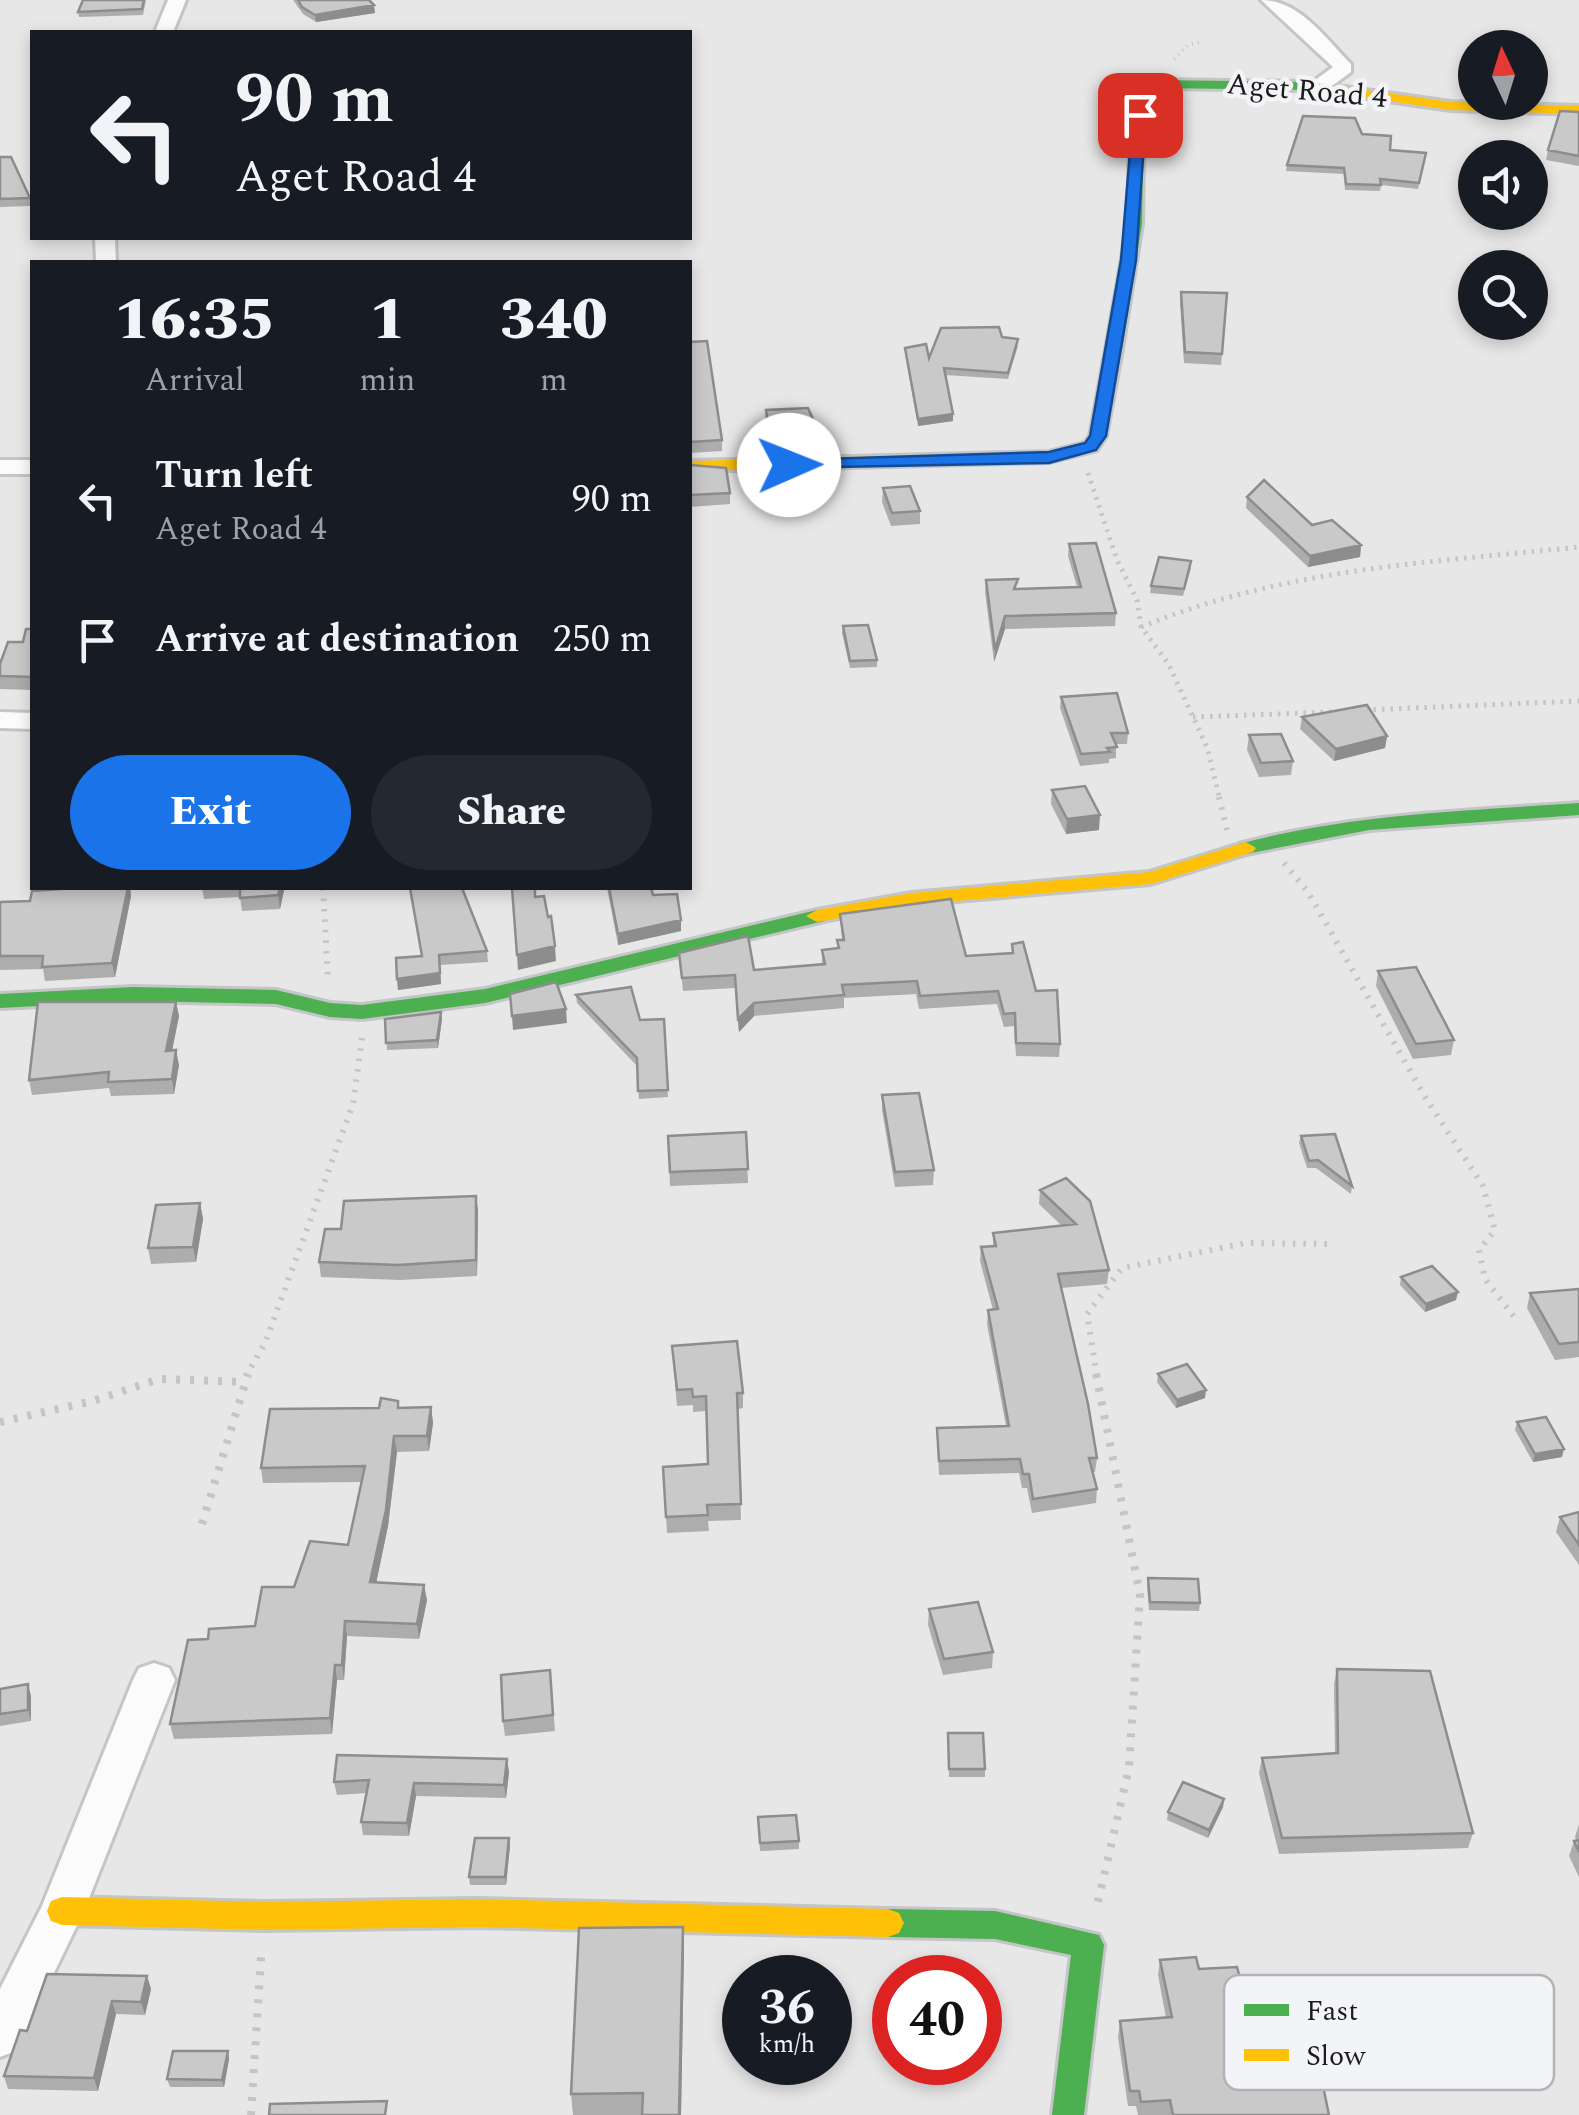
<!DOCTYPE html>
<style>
:root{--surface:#171b24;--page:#242831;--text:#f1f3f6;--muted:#9ea1a6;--accent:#1a73e8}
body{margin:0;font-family:Spectral,serif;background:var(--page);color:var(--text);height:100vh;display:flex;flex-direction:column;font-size:38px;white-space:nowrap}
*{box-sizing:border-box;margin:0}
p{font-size:32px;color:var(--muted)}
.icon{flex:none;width:55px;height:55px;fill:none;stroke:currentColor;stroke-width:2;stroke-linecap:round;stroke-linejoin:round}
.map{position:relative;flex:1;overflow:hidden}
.drawer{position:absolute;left:30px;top:260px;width:662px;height:630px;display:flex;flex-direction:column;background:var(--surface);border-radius:0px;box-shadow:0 5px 15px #0003}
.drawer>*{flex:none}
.guide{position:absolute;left:30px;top:30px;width:662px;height:210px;border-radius:0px;box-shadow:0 5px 15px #0003;background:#171b24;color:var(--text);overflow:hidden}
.needle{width:65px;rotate:356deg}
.buttons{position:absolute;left:1458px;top:30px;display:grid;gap:20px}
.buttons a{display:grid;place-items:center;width:90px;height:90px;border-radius:50%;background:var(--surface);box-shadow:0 5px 15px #0003;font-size:50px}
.speed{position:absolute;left:722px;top:1955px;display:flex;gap:20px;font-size:50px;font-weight:700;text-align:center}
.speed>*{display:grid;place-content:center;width:130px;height:130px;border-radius:50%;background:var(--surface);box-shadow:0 5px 15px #0003;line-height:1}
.speed small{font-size:25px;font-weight:400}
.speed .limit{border:15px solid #d22;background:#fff;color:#111}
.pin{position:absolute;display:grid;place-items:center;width:85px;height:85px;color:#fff;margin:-42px;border-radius:20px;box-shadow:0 5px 15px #0006}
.me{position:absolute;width:110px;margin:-55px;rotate:89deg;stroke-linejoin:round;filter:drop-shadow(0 0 8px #0008)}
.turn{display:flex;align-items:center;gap:35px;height:210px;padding:0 40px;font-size:45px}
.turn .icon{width:130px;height:130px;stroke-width:2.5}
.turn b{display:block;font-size:70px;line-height:85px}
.eta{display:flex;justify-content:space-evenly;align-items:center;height:170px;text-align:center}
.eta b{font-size:60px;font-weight:800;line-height:70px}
.cta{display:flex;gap:20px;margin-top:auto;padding:20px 40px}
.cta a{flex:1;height:115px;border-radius:60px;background:var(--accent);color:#fff;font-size:40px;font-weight:800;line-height:115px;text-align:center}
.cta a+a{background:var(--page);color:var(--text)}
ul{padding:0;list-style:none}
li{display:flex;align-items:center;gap:30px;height:140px;padding:0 40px}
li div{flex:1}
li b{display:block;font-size:38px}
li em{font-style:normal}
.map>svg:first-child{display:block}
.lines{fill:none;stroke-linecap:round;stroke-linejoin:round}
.street-casing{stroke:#c4c5c6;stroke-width:6}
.fast-casing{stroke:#c4c5c6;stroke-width:6}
.slow-casing{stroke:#c4c5c6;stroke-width:6}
.path-far3{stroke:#c5c5c5;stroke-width:4;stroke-dasharray:1 5;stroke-linecap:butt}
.path-far2{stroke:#c5c5c5;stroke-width:5;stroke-dasharray:2.5 6;stroke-linecap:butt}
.path-far1{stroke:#c5c5c5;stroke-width:6;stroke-dasharray:2.5 8;stroke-linecap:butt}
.path{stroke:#c5c5c5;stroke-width:8;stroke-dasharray:4 10;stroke-linecap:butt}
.street{fill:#fbfbfc;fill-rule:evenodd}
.fast{fill:#4caf50;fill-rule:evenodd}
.slow{fill:#ffc107;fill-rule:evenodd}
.wall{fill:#adadad}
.shaded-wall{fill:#8d8d8d}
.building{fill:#c9c9c9;stroke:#8d8d8d;stroke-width:2.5}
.route{fill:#1a73e8;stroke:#114b97;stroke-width:2.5}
.labels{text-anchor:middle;stroke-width:9;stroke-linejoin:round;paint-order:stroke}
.far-street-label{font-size:30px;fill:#1b1b1c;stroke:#f3f4f7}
.key{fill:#f3f4f7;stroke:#b2b3b5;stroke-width:2.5}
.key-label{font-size:28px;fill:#1b1b1c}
</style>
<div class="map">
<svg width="1579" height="2115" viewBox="0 0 1579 2115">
<rect width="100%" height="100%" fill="#e7e7e8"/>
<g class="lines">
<g class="street-casing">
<path id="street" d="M168 0H186L173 32H155Z
M1261 0C1300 0 1325 38 1351 64V72L1325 91H1311V83L1333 67Z
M95 238H115L116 262H96Z
M0 460H32V474H0Z
M0 712 32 713V729L0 728Z
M154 1663 169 1668 175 1680 84 1911 16 2051 0 2057V1989L42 1906 133 1680 139 1668Z"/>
</g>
<g class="fast-casing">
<path id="fast" d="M1154 80 1309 82 1315 86 1309 90 1157 88 1144 96 1142 224 1122 349 1114 354 1106 349 1128 224 1131 95Z
M1579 803V815L1369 830 1246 854 1236 848 1239 844C1351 814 1464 811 1579 803Z
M817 910 824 911 828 916 824 921 485 1003 362 1019 330 1017 276 1004 133 1001 0 1008V994L133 987 276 990 330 1003 362 1005 485 989Z
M888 1909 995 1911 1099 1935 1104 1945 1084 2115H1052L1071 1955 995 1939 888 1937 877 1933 872 1923 877 1913Z"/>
</g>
<g class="slow-casing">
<path id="slow" d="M1309 82 1451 102 1579 106V114L1451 110 1304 89 1303 86Z
M1114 344 1122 349 1106 436 1097 450 1049 462 690 471V461L1049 452 1085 443 1090 436 1106 349Z
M1246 842 1256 848 1253 852 1151 884 911 905 817 922 806 916 817 910 911 893 1149 872Z
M62 1897 265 1902 477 1899 888 1909 899 1913 904 1923 899 1933 888 1937 477 1927 265 1930 62 1925 51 1921 47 1911 51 1901Z"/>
</g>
<path class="path-far3" d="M1174 59 1188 45 1203 41"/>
<path class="path-far2" d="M1088 473 1117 560 1137 600 1141 627 1168 663 1207 747 1220 800
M1141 627C1286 568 1426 563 1579 547
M1365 710 1579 701
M1193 717 1333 712"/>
<path class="path-far1" d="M1219 797 1227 830
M1284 863 1308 892 1425 1097 1483 1186 1495 1230 1479 1250 1485 1279 1518 1322
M323 888 328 979
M246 1376 265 1343 353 1104 362 1038
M1097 1376 1087 1314 1122 1268 1246 1243 1334 1244"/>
<path class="path" d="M1096 1374 1140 1594 1129 1768 1097 1906
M0 1422 93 1401 159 1379 243 1382
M202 1524 248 1374
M251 2115 261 1957"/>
<use href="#street" class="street"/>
<use href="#fast" class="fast"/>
<use href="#slow" class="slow"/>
</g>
<path class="wall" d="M146 0 143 15 79 17 78 12Z
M293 0H369L375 13 316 22 303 14Z
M1579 112V166L1546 160 1548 150Z
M1362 134 1390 150 1426 153 1418 189 1381 185 1380 191 1345 190 1344 174 1286 171 1287 165Z
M0 157 30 198 31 206 0 207Z
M1181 292 1222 354 1221 365 1184 363 1180 303Z
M1002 337 1018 346 1008 379 945 375 953 414V421L918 426 905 354V348L929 358Z
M690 342 722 440V451L690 453Z
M766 410 820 435V442L770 446Z
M690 465 730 493V504L690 507Z
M883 488 920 511V524L891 526 882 502Z
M1247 497 1361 545 1360 557 1308 567 1246 508Z
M1069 544 1116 613 1115 626 1005 629 994 662 985 592 986 580 1017 589 1077 587 1068 556Z
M1191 568 1183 596 1150 593 1151 586Z
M843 626 877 660V667L850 668 842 633Z
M32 629V690L0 689V664L23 642Z
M1061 697 1128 733 1127 744H1116V758L1109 759V763L1080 766 1060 708Z
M1302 717 1387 736 1385 748 1334 761 1300 729Z
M1249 735 1293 761 1291 775 1259 777 1247 750Z
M1052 790 1099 830 1066 834 1051 804Z
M75 888H130L131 896 115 977 45 981 43 969 0 970V902L30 901Z
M202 888H284V890L280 909 242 911 240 897 204 899Z
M607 888H651L653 895 681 931 618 945Z
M840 914 966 956 1012 953V944L1036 991 1060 1044 1059 1057 1016 1056 1014 1026 1004 1027 997 1004 919 1009 916 994 844 998V1008L754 1016 739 1032 735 988 683 991 679 953 754 970 822 964V950L837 948V940H842Z
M487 951 488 962 440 965 441 984 398 990 396 958Z
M1378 971 1454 1040 1451 1055 1413 1059 1376 986Z
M576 995 640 1020 664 1019 668 1097 639 1099 637 1066 577 1003Z
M176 1002 179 1016 172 1050 179 1065 174 1094 111 1096 109 1088 32 1095 29 1080Z
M441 1012 442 1019 438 1048 387 1050 385 1019Z
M882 1095 934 1170 933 1185 895 1187 882 1110Z
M746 1132 748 1183 670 1186 668 1136Z
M1301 1136 1352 1186 1351 1194 1316 1168H1307L1299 1143Z
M1066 1178 1109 1270 1107 1284 1061 1288 1097 1458 1095 1472H1093L1097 1489 1096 1503 1032 1513 1027 1488H1022L1019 1473 939 1475 937 1428 1006 1426 987 1324 988 1310H993L980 1261 981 1247 993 1246V1233L1062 1226 1039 1204 1040 1190Z
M476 1196 478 1211 477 1276 400 1280 321 1277 319 1262 341 1229Z
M200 1203 203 1219 196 1262 151 1264 148 1248Z
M1401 1277 1456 1300 1425 1312 1400 1285Z
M1579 1289V1357L1555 1360 1527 1308 1530 1293Z
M672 1346 743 1393V1408L738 1409 741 1520 708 1521 709 1531 667 1533 663 1467 708 1464 706 1411 693 1412V1405L677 1406Z
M1158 1374 1205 1398 1176 1408 1157 1382Z
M431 1407 433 1423 429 1451 397 1452 388 1526 376 1583 427 1600 419 1639 347 1636 344 1680H337L332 1734 174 1739 170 1724 208 1639 255 1626 294 1587 348 1545 362 1482 263 1483 261 1468 399 1408Z
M1517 1422 1562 1457 1533 1462 1515 1430Z
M1579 1512V1565L1556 1532 1560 1517Z
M1148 1578 1200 1603 1199 1611 1149 1610 1147 1586Z
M929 1609 993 1652 992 1668 943 1675 928 1625Z
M1337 1669 1473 1833 1468 1848 1279 1854 1259 1773 1262 1758 1335 1753 1334 1684Z
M550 1670 555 1731 505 1736 503 1721Z
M0 1689 31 1696V1721L0 1726Z
M948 1733 985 1769V1777H949Z
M507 1759 509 1772 506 1798 416 1796 409 1836 363 1835 361 1822 366 1793 337 1795 334 1782Z
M1224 1799 1223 1807 1208 1838 1167 1820 1168 1812Z
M758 1817 799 1841V1849L760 1851Z
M1579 1824V1877L1569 1856 1574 1841 1576 1840 1575 1837Z
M509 1838 510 1846 506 1885H470L469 1877Z
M683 1927 684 1950 681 2115H573L571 2094Z
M1160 1960 1241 1982 1281 2053 1329 2115H1138L1136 2106H1128L1118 2037 1120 2021 1166 2018 1158 1975Z
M147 1976 151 1989 145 2015 116 2014 98 2091 8 2089 4 2076 27 2031Z
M228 2051 229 2059 224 2087H170L167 2079Z"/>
<path class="shaded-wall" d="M374 5 375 13 316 22 315 15Z
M953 414V421L918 426V419Z
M1361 545 1360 557 1308 567 1310 556Z
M1005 616V629L994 662 995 650Z
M1387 736 1385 748 1334 761 1336 749Z
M1100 815 1099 830 1066 834 1067 819Z
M128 888H130L131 896 115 977 112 963Z
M280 888H284V890L280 909 278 895Z
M681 920V931L618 945V934Z
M555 946 556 961 518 970 517 955Z
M439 955 441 984 398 990 397 979Z
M176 1002 179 1016 169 1066 166 1051Z
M754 1003V1016L739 1032 738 1019Z
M566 1009 567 1023 513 1030 512 1016Z
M441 1012 442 1019 438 1048 437 1040Z
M176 1050 179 1065 174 1094 172 1079Z
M476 1196 478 1211 477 1276 476 1260Z
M200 1203 203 1219 196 1262 193 1247Z
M1458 1292 1456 1300 1425 1312 1426 1304Z
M1206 1390 1205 1398 1176 1408 1177 1400Z
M431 1407 433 1423 429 1451 427 1436Z
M394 1436 397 1452 388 1526 373 1598 370 1582Z
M1564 1449 1562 1457 1533 1462 1535 1454Z
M424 1585 427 1600 419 1639 417 1624Z
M345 1621 347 1636 344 1680 342 1665Z
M335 1665 337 1680 332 1734 330 1718Z
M28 1684 31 1696V1721L28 1710Z
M507 1759 509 1772 506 1798 504 1785Z
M414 1783 416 1796 409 1836 407 1823Z
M1224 1799 1223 1807 1208 1838 1209 1830Z
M509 1838 510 1846 506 1885 505 1877Z
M683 1927 684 1950 681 2115H679Z
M147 1976 151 1989 145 2015 141 2002Z
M112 2001 116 2014 98 2091 94 2078Z
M228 2051 229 2059 224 2087 222 2080Z"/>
<path class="building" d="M83 0H144L142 9 78 12Z
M298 0H369L374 5 315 15 302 7Z
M1560 111 1579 112V156L1548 150Z
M1303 116 1355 118 1362 134 1391 136 1390 150 1426 153 1419 183 1380 179 1381 185 1346 184 1344 168 1287 165Z
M0 157H11L30 198 0 199Z
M1181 292 1227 293 1222 354 1185 352Z
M999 327 1002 337 1018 339 1008 373 944 368 953 414 918 419 905 348 926 344 929 358 941 328Z
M707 341 722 440 690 442V342Z
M808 408 820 435 770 439 766 410Z
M690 465 726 468 730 493 690 495Z
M1264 480 1312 525 1332 520 1361 545 1310 556 1247 497Z
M910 486 920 511 892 513 883 488Z
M1096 543 1116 613 1005 616 995 650 986 580 1018 579 1014 589 1081 587 1069 544Z
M1159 557 1191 561 1184 589 1151 586Z
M868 625 877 660 850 661 843 626Z
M26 629H32V677L0 676V664L8 642H23Z
M1117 693 1128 733H1111L1117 747 1107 748 1110 752 1081 754 1061 697Z
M1367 705 1387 736 1336 749 1302 717Z
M1281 734 1293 761 1261 763 1249 735Z
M1085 786 1100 815 1067 819 1052 790Z
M75 888H128L112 963 42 967 43 956H0V902L30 901 32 891Z
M240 888H280L278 895 240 898Z
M410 888H462L487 951 439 955 440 973 397 979 396 958 422 956Z
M512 888H535V897L544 896 548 917 551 916 555 946 517 955Z
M609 888H651L653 895 677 894 681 920 618 934Z
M951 899 966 956 1013 953 1012 944 1023 942 1036 991 1057 990 1060 1044 1016 1043 1015 1013 1004 1014 998 991 920 996 917 981 842 985 844 995 754 1003 738 1019 735 975 682 978 679 953 748 936 754 970 825 964 822 950 839 948 837 940H844L840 914Z
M1416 967 1454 1040 1416 1044 1378 971Z
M556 982 566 1009 512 1016 510 994Z
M631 987 640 1020 664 1019 668 1090 638 1091 637 1058 576 995Z
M38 1002H176L166 1051 176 1050 172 1079 108 1082 109 1072 29 1080Z
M441 1012 437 1040 386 1043 385 1019Z
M919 1093 934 1170 895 1172 882 1095Z
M746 1132 748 1169 670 1172 668 1136Z
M1335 1134 1352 1186 1318 1160 1309 1161 1301 1136Z
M1066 1178 1090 1201 1109 1270 1058 1274 1088 1404 1097 1458H1089L1097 1489 1033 1499 1029 1474H1023L1020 1459 939 1461 937 1428 1009 1426 988 1310 998 1309 981 1247 996 1246 993 1233 1076 1224 1040 1190Z
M476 1196V1260L398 1265 319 1262 325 1229H341L344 1201Z
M200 1203 193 1247 148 1248 156 1205Z
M1432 1266 1458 1292 1426 1304 1401 1277Z
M1579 1289V1342L1559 1344 1530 1293Z
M737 1341 743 1393H737L741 1504 707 1505 708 1515 666 1517 663 1467 708 1464 706 1396 693 1397 692 1389 677 1390 672 1346Z
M1187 1364 1206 1390 1177 1400 1158 1374Z
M381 1398 398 1401V1408L431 1407 427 1436H394L386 1510 370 1582 424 1585 417 1624 345 1621 342 1665H335L330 1718 170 1724 188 1640 208 1639 209 1629 255 1626 262 1587H294L310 1541 348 1545 365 1466 261 1468 270 1409 379 1408Z
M1546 1417 1564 1449 1535 1454 1517 1422Z
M1579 1512V1545L1560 1517Z
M1148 1578 1198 1579 1200 1603 1150 1602Z
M978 1602 993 1652 944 1659 929 1609Z
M1337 1669 1430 1671 1473 1833 1282 1838 1262 1758 1338 1753Z
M550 1670 553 1715 503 1721 501 1675Z
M28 1684V1710L0 1714V1689Z
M948 1733H983L985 1769H949Z
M337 1755 507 1759 504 1785 414 1783 407 1823 361 1822 369 1780 334 1782Z
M1183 1782 1224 1799 1209 1830 1168 1812Z
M796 1815 799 1841 760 1843 758 1817Z
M475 1838H509L505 1877H469Z
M1579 1840V1852L1574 1841Z
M683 1927 679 2115H642L643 2093 571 2094 579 1928Z
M1196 1957 1199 1969 1237 1967 1241 1982 1265 1980 1281 2053 1316 2052 1329 2115H1173L1170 2100 1141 2102 1139 2091H1130L1120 2021 1172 2017 1160 1960Z
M47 1974 147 1976 141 2002 112 2001 94 2078 4 2076 20 2030 27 2031Z
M173 2051H228L222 2080 167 2079Z
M387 2101 385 2115H269L270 2104Z"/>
<path class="route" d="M1140 111 1146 115 1136 260 1106 436 1096 450 1049 463 783 468 781 465 789 460 1049 452 1085 443 1090 436 1121 260 1133 115Z"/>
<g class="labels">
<g class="far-street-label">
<text transform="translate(1307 90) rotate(5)" y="10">Aget Road 4</text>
</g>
</g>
<rect x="1224" y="1975" width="330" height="115" rx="15" class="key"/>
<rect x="1244" y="2004" width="45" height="12" fill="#4caf50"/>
<rect x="1244" y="2049" width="45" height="12" fill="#ffc107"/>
<g class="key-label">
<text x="1306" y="2020">Fast</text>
<text x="1306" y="2065">Slow</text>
</g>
</svg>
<div class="buttons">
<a><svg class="needle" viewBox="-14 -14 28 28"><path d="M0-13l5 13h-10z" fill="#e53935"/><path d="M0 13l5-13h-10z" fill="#9ea1a6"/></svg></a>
<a><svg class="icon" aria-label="sound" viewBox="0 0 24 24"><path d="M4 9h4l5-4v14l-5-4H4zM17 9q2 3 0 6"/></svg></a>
<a><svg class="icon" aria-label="search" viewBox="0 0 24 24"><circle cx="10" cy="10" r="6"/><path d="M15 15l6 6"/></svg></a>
</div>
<div class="speed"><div>36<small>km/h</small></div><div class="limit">40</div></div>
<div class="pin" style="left:1140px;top:115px;background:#d93025"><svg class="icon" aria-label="arrive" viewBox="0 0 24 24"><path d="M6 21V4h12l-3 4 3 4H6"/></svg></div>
<svg class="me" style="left:789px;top:465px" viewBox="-20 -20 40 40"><circle r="19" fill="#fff"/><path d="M0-13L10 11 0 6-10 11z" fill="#1a73e8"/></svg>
<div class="guide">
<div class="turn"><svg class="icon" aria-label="left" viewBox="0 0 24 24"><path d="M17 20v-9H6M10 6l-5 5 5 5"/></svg><div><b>90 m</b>Aget Road 4</div></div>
</div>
<section class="drawer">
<div class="eta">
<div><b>16:35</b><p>Arrival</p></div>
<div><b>1</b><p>min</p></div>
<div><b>340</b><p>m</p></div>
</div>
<ul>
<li><svg class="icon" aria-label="left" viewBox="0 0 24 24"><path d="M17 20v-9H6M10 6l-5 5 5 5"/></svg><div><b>Turn left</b><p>Aget Road 4</p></div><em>90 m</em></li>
<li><svg class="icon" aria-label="arrive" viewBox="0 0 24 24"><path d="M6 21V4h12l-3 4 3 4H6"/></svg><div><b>Arrive at destination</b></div><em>250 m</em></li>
</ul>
<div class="cta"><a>Exit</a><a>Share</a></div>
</section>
</div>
